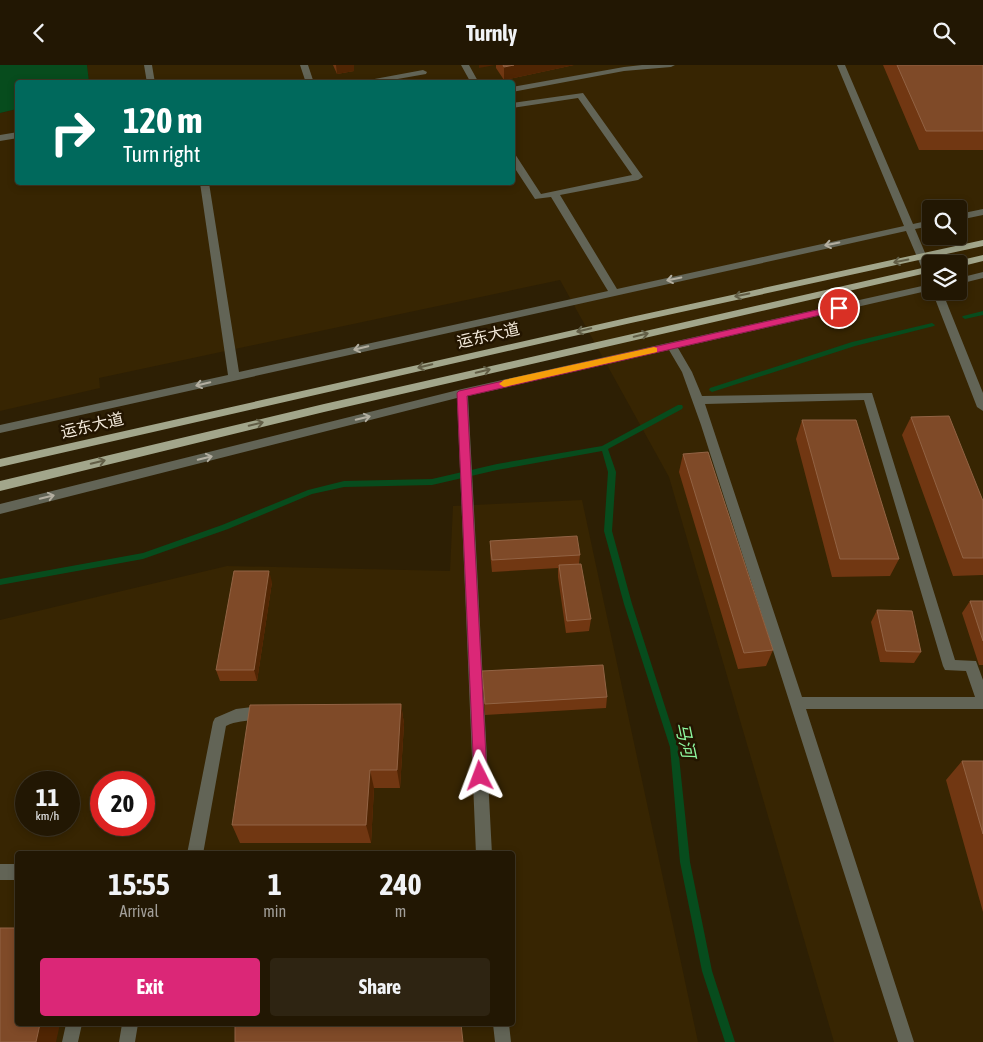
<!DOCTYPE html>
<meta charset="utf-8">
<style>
:root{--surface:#221703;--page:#2e2412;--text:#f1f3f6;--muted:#a29f9a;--line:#3f3625;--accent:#db2777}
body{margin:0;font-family:"Asap Condensed","Noto Sans SC",sans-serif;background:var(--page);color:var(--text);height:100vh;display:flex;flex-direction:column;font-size:19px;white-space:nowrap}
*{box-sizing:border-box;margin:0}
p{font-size:16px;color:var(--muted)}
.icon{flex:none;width:28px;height:28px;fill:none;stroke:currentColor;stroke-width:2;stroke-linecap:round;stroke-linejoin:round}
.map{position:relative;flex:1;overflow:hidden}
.panel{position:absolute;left:15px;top:786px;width:500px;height:175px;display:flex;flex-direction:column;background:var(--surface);border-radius:5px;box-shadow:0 2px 8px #0003,0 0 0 1px var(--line)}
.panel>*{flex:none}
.guide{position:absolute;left:15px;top:15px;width:500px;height:105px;border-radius:5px;box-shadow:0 2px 8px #0003,0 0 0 1px var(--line);background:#00695c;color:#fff;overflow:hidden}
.controls{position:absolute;left:922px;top:135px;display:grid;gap:10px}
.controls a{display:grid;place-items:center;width:45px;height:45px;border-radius:5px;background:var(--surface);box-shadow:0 2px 8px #0003,0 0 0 1px var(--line);font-size:25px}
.speed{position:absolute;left:15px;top:706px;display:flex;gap:10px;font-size:25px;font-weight:700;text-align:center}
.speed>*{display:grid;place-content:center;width:65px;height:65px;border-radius:50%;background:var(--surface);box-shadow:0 2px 8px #0003,0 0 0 1px var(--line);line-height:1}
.speed small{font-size:12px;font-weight:400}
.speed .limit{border:8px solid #d22;background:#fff;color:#111}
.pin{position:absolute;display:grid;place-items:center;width:42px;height:42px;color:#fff;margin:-21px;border:2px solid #fff;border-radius:50%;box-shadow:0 1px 5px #0007}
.me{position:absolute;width:55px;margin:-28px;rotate:357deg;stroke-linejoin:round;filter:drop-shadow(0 0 4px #0008)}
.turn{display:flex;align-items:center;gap:18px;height:105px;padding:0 25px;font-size:22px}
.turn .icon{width:65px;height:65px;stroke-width:2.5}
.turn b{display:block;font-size:35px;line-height:42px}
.eta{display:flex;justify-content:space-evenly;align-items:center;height:85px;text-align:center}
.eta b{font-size:30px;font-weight:700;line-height:35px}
.button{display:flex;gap:10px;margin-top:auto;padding:10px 25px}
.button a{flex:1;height:58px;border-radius:5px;background:var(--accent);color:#fff;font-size:20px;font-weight:700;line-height:58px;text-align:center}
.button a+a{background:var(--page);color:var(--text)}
header{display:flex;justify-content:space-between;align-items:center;height:65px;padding:0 25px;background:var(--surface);font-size:22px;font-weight:700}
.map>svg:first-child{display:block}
.built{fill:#372502;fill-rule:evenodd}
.water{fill:#074c1d}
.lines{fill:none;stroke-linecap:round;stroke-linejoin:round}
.stream{fill:#074c1d;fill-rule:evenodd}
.minor{fill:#626456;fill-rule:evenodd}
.major{fill:#a2a68b;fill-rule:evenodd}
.wall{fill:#713712}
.shaded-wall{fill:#502503}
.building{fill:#7f4a28;stroke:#926344}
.oneway{stroke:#b3aea0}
.oneway2{stroke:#625e46}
.route{fill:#db2777;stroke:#8e194d}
.slow{fill:#f59e0b}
.labels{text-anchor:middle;stroke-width:5;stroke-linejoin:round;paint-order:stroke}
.street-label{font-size:16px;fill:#f5ebdc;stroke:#231500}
.water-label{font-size:18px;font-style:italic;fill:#8df79f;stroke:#231500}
</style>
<header><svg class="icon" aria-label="back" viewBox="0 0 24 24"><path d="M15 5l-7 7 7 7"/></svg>Turnly<svg class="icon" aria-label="search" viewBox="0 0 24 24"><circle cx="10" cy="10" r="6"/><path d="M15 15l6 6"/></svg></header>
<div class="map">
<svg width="983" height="977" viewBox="0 0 983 977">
<rect width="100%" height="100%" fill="#2d1f04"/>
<path class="built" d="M87 0H983V977H834L669 412 560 215 99 313 100 323 0 346V48L17 44 18 118H512V18H89ZM931 144H959V171H931ZM931 199H959V226H931Z
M582 435 698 977H0V555L227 501 450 506 453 441ZM26 718H69V760H26ZM101 718H144V760H101ZM18 789H512V959H18Z"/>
<path class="water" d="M0 0H87L89 17 18 18 17 44 0 48Z"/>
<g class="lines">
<path class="stream" d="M983 246V250L965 254 962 252 963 251Z
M932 258 935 260 934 261 855 281 712 327 709 325 710 323 852 277Z
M678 340H682L683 342 682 344 608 384 616 407 612 466 632 539 678 682 690 797 712 906 735 977H725L702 906 680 797 670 682 624 539 604 466 608 407 602 386 497 405 432 420 344 422 312 429 228 464 143 494 0 520V514L143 488 222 460 308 425 344 416 432 414 497 399 602 381Z"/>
<path class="minor" d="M144 0H152L155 18H147Z
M300 0H308L314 18H306Z
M461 0H469L479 18H471Z
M642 0H675L671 2 624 6 512 27V22L624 2Z
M837 0H845L913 159 931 155V161L915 164 931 202V216L926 213 906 166 0 368V360L228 310 200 118H209L239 307 608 226 551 132 535 134 512 99V88L515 89 541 129 632 110 578 33 512 43V38L583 28 643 112 638 115 560 130 617 224 904 161Z
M423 5 427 7 426 9 375 18H353Z
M18 67V73L0 76V70Z
M983 144V150L959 155V149Z
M983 207V213L959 219V213Z
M931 219V225L678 283 692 307 702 331 872 328 955 595 976 596 983 615V644H806L914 977H898L701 360 682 307 669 285 468 331 492 789H476L457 333 0 449V439L462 324ZM864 335 943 601 945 605 966 606 975 632H802L705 339Z
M932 226H942L983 328V346L977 342Z
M252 642 269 644 271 648 269 652C255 657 240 654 226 661L203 789H187L213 657 215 653 236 644Z
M0 799H18V815H0Z
M66 959H82L78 977H62Z
M122 959H138L135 977H119Z
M493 959H509L511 977H495Z"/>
<path class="major" d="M983 175V181L631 258 0 402V394L631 252Z
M983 190V196L959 202V199H951L953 197Z
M931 201V207L324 347 0 426V416L324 339Z"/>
</g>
<path class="wall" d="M333 0H354V6L337 9Z
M496 0H574L504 15 496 3Z
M883 0H983V85H919Z
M911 352 983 436V510L953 511 902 370Z
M802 355 899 494 890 511 832 512 796 374Z
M683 389 773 585 766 601 738 604 679 407Z
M490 476 580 490 579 499 591 554 589 566 566 568 558 512V503L492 507 490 488Z
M272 517 257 616H220L216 605Z
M970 536H983V600H979L962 548Z
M877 545 921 587 914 598 880 597 871 557Z
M482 606 607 632 606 643 485 650Z
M401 639 404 659 400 723H374L371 778H240L232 760Z
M962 696H983V847L946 715Z"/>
<path class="shaded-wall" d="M336 0H354V6L337 9Z
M479 0H495L479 3Z
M514 0H574L504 15V2Z
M269 506 272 517 257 616 254 605Z
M401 639 404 659 400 723 397 705Z
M370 705 374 723 371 778 366 760Z
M40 959H60L56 977H36Z"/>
<path class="building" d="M503 0H514L504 2Z
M897 0H983V66H926Z
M949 351 983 436V493H963L911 352Z
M802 355H856L899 494H840Z
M708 387 773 585 744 588 683 389Z
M577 471 580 490 492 495 490 476Z
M581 499 591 554 567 556 559 500Z
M234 506H269L254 605H216Z
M970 536H983V576Z
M877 545 912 546 921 587 886 586Z
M603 600 607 632 485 639 482 606Z
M401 639 397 705H370L366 760H232L250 640Z
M962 696H983V769Z
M0 863H18V959H40L36 977H0Z
M235 959H461L463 977H235Z"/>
<defs><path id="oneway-shaft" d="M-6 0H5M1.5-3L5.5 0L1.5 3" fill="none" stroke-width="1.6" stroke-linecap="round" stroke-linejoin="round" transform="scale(1.25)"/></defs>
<g class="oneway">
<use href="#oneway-shaft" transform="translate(832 179) rotate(168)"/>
<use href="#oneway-shaft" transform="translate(674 214) rotate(168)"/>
<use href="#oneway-shaft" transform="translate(361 283) rotate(167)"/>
<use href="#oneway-shaft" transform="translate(203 319) rotate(167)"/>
<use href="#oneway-shaft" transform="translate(363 353) rotate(-14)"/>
<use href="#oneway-shaft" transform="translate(205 393) rotate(-14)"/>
<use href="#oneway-shaft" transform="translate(47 432) rotate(-14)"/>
</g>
<g class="oneway2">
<use href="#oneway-shaft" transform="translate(901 196) rotate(168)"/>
<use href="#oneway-shaft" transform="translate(742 230) rotate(168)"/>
<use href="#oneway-shaft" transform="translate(584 265) rotate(167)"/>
<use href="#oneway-shaft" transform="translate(641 270) rotate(-13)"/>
<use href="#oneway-shaft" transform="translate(425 301) rotate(167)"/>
<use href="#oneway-shaft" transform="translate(483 306) rotate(-13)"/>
<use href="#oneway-shaft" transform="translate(256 359) rotate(-14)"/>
<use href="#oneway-shaft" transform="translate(98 397) rotate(-14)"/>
</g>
<path class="route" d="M839 240 844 243 842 245 467 331 487 711 485 715 480 717 476 715 474 711 457 328 459 326Z"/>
<path class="slow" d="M654 282 657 283V287L504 322 499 319 504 315Z"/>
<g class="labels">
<g class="street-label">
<text transform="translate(488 270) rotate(-13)" y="6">运东大道</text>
<text transform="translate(92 360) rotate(-13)" y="6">运东大道</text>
</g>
<g class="water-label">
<text transform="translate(685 675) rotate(78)" y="6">马河</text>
</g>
</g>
</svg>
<div class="controls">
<a><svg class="icon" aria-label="search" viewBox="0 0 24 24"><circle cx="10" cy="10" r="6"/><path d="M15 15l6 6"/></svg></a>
<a><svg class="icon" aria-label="layers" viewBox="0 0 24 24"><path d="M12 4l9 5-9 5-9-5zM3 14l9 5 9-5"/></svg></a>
</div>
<div class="speed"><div>11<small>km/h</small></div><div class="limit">20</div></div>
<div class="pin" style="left:839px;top:243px;background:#d93025"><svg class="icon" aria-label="arrive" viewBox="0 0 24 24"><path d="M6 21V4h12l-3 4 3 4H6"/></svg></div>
<svg class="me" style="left:480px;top:711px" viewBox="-20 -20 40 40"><path d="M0-17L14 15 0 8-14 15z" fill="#db2777" stroke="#fff" stroke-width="4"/></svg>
<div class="guide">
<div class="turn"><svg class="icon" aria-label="right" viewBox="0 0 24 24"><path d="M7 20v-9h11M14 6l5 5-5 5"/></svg><div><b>120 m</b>Turn right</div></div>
</div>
<section class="panel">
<div class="eta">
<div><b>15:55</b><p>Arrival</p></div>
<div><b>1</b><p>min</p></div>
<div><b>240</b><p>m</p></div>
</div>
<div class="button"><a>Exit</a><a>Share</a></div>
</section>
</div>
